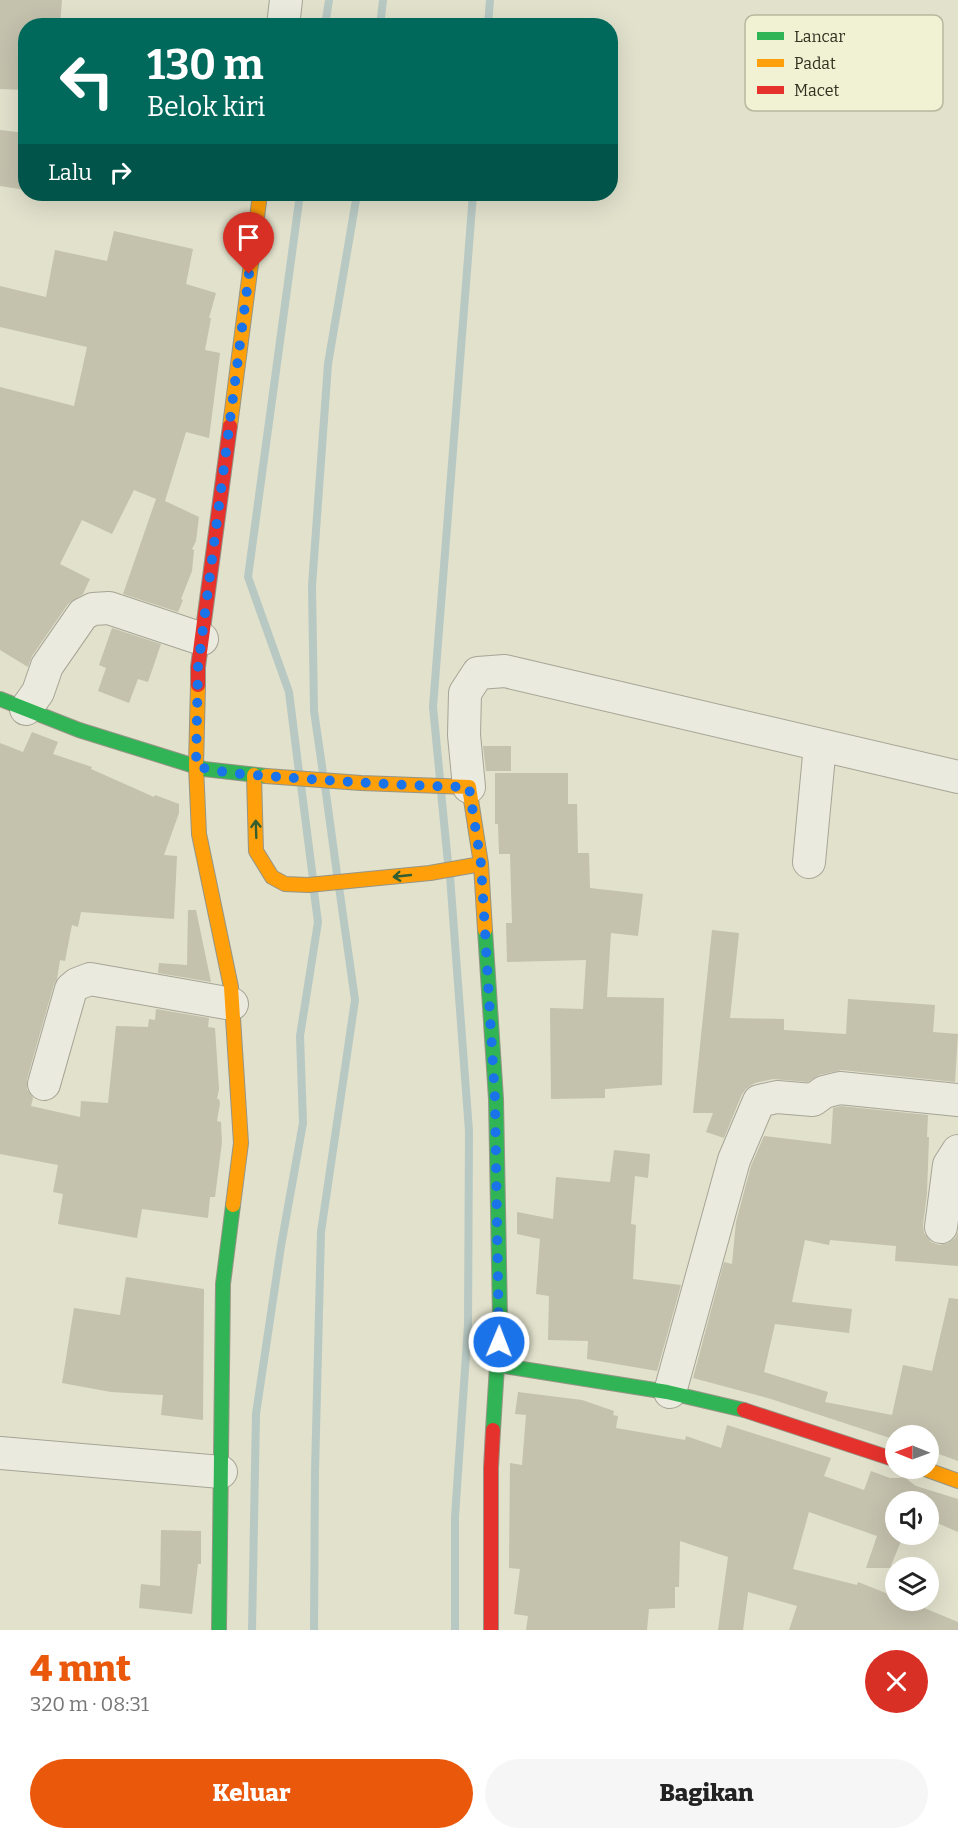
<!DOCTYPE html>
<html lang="id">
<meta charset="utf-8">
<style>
:root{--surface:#fff;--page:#f6f6f6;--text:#222;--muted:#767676;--accent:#ea580c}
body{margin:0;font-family:Bitter,serif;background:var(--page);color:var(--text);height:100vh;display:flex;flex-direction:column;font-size:22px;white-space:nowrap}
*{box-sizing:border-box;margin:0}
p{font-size:20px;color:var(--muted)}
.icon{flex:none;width:33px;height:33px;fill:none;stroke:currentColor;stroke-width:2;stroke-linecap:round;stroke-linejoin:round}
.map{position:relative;height:1630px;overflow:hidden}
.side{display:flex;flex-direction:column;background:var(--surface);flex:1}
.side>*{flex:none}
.hud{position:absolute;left:18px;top:18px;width:600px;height:183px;border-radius:24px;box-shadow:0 6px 24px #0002;background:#00695c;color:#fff;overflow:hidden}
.needle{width:39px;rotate:271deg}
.tools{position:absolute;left:885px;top:1425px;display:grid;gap:12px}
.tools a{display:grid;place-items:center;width:54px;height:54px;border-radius:50%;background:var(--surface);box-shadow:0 6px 24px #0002;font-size:30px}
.pin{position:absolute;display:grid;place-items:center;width:51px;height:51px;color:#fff;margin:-62px -26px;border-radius:50% 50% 50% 0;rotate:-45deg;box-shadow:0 0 6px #0007}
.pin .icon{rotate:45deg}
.me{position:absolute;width:66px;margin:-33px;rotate:1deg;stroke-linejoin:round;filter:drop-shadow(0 0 4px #0008)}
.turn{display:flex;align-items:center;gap:21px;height:126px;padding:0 30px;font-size:27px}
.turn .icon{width:78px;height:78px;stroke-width:2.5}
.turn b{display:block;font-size:42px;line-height:51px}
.then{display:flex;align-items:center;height:57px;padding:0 30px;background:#0003;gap:12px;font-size:22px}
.round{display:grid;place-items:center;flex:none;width:63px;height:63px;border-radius:32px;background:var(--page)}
.headline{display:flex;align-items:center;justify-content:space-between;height:102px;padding:0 30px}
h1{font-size:36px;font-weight:800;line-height:45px;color:var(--accent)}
.cta{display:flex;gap:12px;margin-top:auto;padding:12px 30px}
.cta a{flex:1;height:69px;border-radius:36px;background:var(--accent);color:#fff;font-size:24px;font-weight:800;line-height:69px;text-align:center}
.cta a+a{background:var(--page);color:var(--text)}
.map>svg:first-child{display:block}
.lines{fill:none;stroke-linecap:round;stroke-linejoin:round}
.stream{stroke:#b8c8c2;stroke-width:8}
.building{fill:#c4c1ad}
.street-casing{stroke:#a6a596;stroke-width:34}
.fast-casing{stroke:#969586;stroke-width:16}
.slow-casing{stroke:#969586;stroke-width:16}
.jam-casing{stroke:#969586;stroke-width:16}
.street{stroke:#eaeade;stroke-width:32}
.fast{stroke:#30b455;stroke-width:14}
.slow{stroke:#ff9f0a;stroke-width:14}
.jam{stroke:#e5322d;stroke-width:14}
.oneway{stroke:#325e32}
.route{stroke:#1a73e8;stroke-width:10;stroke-dasharray:0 18}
.key{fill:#f1f1d3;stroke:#b8b79d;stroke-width:1.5}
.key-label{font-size:16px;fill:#332f1f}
</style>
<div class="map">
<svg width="958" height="1630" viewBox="0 0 958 1630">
<rect width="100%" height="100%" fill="#e1e1cc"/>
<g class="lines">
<path class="stream" d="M325 26 329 0
M380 26 383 0
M488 26 490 0
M299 772 289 692 248 577 300 194
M323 773 314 711 312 586 328 364 357 194
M440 779 433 707 473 194
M301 785 313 879
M325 786 337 874
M441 792 448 863
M450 876 469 1131 468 1325 455 1517V1630
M252 1630 256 1414 281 1246 303 1123 300 1036 318 922 314 892
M314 1630 315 1472 321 1232 355 1000 339 887"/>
</g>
<path class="building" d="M0 0H62L60 26H26V90L0 89Z
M0 130 26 133V190L0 186Z
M114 231 193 249 186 284 216 293 209 318H211L205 350 220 353 209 438 186 432 165 501 199 517 196 541 192 549 194 550 192 571 181 599 183 600 178 612 123 594 156 499 134 490 112 534 82 520 60 564 90 579 83 594 68 604 32 656 28 667 0 650V387L74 406 87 347 0 327V286L46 297 55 250 107 261Z
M112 628 161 644 148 682 138 679 129 703 98 691 106 668 99 665Z
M32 732 58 742 53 754 92 767 91 769 154 797 155 795 179 804V813L164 855 177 856 174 919 81 912 78 927 72 925 65 961 60 960 57 979 54 984 27 1079V1089L33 1098 31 1106 80 1117 81 1101 108 1103 116 1026 148 1027 149 1019 155 1020 156 1009 209 1018 208 1027 215 1028 219 1089 217 1099H219L220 1103 217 1121 221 1122 222 1142 215 1197H210L208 1218 142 1209 137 1238 58 1224 63 1194 53 1192 58 1165 0 1154V743L23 752Z
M483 746H511V771H486Z
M495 773H568V804H577L578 853H589L590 888 643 894 638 936 611 933 607 997 664 998 662 1085 605 1089V1098L551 1099 550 1008 583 1009 586 960 507 962 506 923H512L510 854H499L498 824H495Z
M188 910H196L211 982 158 973 159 963 187 965Z
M712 930 739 933 730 1018 784 1019V1030L846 1034 848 999 935 1005 933 1032 958 1034 955 1082 842 1070 819 1075 808 1082 773 1079 755 1083 747 1088 742 1094 724 1138 706 1132 713 1113H693Z
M841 1106 928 1115 927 1137H929L927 1193 923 1225 924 1233 931 1242 939 1245 948 1243 955 1238 958 1232V1266L895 1261 896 1246 830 1240 829 1245 805 1240 792 1302 852 1309 849 1333 775 1324 764 1372 828 1392 825 1402 892 1415 903 1365 932 1371 949 1298 958 1299V1461L928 1450V1436H896V1440L771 1399 693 1378 724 1262 732 1264 736 1222 751 1166 764 1136 831 1144 833 1108Z
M614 1150 650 1154 648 1178 635 1176 631 1224 636 1225 633 1279 681 1285 657 1371 587 1359 588 1341 548 1340 549 1296 536 1294 540 1239 517 1234V1212L553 1219 556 1177 610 1182Z
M126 1277 204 1289 203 1420 161 1415 163 1395 111 1392 62 1383 74 1308 120 1315Z
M518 1392 582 1400 614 1411 613 1415 618 1416 616 1428 685 1440 686 1436 721 1448 727 1425 831 1458 824 1476 864 1490 871 1471 890 1478H899L905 1476 908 1480 916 1486 958 1499V1532L928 1519V1502H896V1534H904L890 1568H866L877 1536 809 1512 793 1569 857 1585 858 1582 896 1597V1600H905L958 1622V1630H789L797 1606 748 1592 743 1630H718L728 1557 680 1541 679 1587H675V1608L649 1609 647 1630H526L528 1616 514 1614 520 1569 509 1568 510 1463 522 1465 526 1415 515 1414Z
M161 1530 201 1531V1564H198L192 1614 139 1608 141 1584 160 1586Z"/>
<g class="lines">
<g class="street-casing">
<path id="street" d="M283 26 286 0
M26 709 38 692 47 666 83 614 93 609 109 608 202 639
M469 787 464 735 465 693 478 673 505 671 958 777
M809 862 820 745
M44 1084 71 989 77 984 90 979 232 1004
M941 1227 949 1165 958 1151
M670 1392 734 1160 759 1101 777 1097 813 1100 824 1092 840 1088 958 1100
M0 1453 221 1472"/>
</g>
<g class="fast-casing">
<path id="fast" d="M0 699 79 730 204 769 266 776
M485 930 496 1099 500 1318 493 1430
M498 1365 667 1392 744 1410
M219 1630 223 1284 233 1205"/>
</g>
<g class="slow-casing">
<path id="slow" d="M230 426 260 194
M198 685 196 766 199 834 231 987 241 1143 233 1205
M254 775 256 851 272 877 285 884 308 885 430 873 481 864
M266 776 361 783 469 787 481 864 485 930
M922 1468 958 1481"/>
</g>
<g class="jam-casing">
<path id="jam" d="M198 685V667L230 426
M744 1410 896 1460
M491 1630V1468L493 1430"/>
</g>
<use href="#street" class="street"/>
<use href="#fast" class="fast"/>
<use href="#slow" class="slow"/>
<use href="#jam" class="jam"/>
</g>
<defs><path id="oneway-shaft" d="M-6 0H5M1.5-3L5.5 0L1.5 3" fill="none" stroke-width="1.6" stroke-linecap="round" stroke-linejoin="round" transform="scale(1.5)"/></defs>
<g class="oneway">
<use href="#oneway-shaft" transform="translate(256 829) rotate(-92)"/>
<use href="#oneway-shaft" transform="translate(402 876) rotate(174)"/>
</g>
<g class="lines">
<path class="route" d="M249 274 198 667 196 766C227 775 261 775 293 778 352 782 410 786 469 787L481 864 495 1099 499 1342"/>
</g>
<rect x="745" y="15" width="198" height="96" rx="9" class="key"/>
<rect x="757" y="32" width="27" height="8" fill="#30b455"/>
<rect x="757" y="59" width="27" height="8" fill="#ff9f0a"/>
<rect x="757" y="86" width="27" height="8" fill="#e5322d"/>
<g class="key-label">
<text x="794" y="42">Lancar</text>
<text x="794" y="69">Padat</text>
<text x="794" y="96">Macet</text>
</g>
</svg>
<div class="tools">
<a><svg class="needle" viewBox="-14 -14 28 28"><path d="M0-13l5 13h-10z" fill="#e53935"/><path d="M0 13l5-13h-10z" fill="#767676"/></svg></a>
<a><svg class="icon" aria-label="sound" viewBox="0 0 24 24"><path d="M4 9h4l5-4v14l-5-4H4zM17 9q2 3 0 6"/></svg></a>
<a><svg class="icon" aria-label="layers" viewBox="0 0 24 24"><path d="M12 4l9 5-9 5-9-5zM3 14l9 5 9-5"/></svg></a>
</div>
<div class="pin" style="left:249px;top:274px;background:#d93025"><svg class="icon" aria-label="arrive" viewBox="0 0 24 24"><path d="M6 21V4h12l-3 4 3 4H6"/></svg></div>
<svg class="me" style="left:499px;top:1342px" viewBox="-20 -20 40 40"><circle r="17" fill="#1a73e8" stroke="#fff" stroke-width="3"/><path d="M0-11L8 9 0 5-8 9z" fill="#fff"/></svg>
<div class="hud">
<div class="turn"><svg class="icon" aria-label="left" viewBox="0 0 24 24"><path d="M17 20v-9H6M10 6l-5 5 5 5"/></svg><div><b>130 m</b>Belok kiri</div></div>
<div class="then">Lalu<svg class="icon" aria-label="right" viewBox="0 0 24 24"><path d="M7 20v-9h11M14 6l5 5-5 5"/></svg></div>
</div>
</div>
<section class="side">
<div class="headline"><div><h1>4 mnt</h1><p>320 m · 08:31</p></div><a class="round" style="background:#d93025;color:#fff"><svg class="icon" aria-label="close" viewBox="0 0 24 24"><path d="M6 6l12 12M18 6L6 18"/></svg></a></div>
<div class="cta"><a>Keluar</a><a>Bagikan</a></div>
</section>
